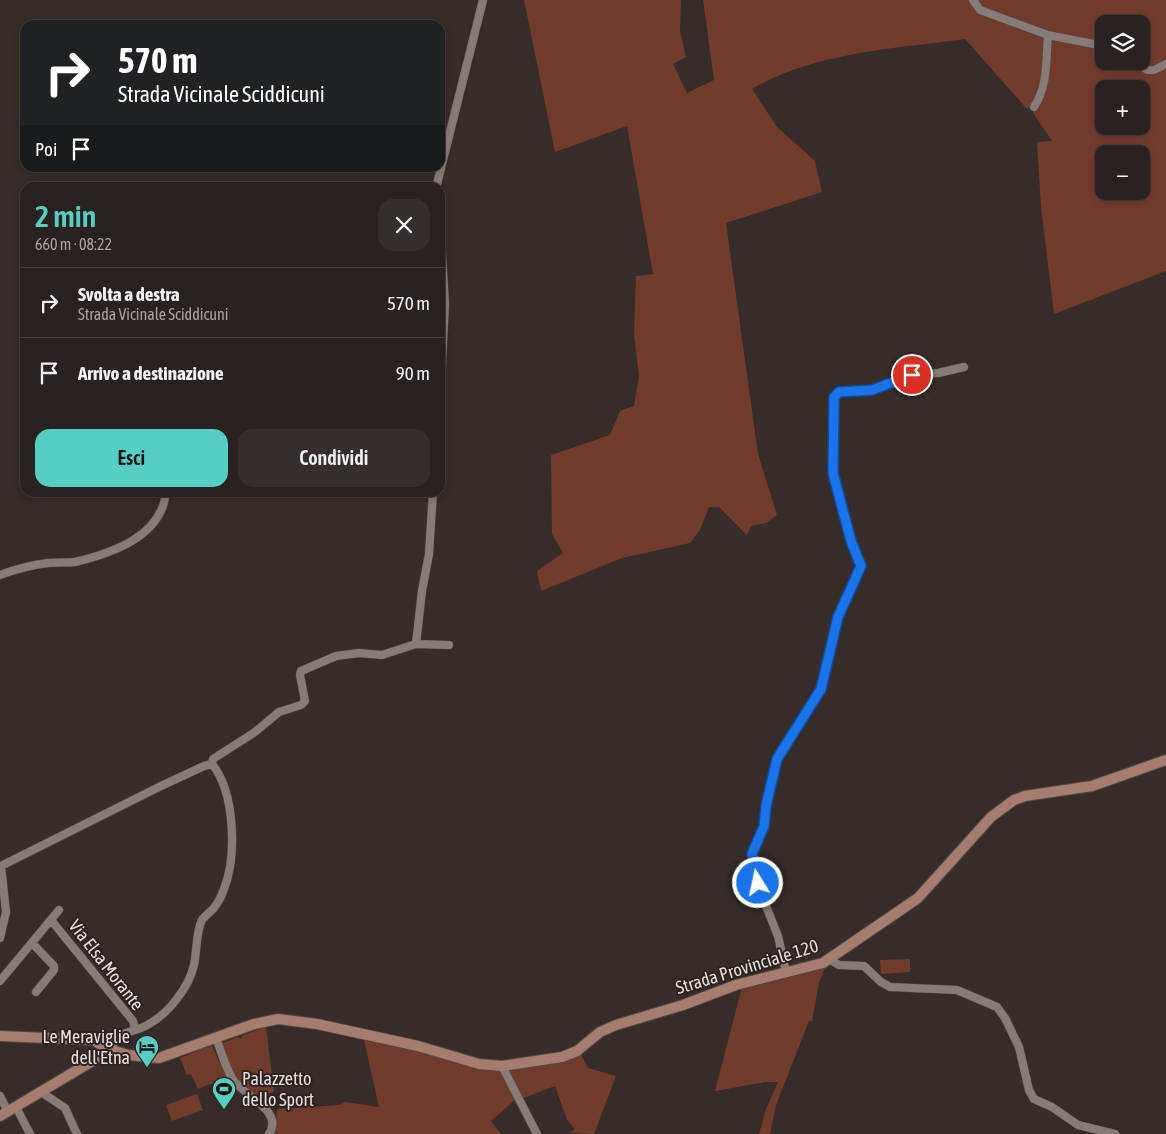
<!DOCTYPE html>
<html lang="it">
<meta charset="utf-8">
<style>
:root{--surface:#28211f;--page:#342e2c;--text:#f1f3f6;--muted:#a5a3a4;--line:#443e3d;--accent:#56cec3}
body{margin:0;font-family:"Asap Condensed",sans-serif;background:var(--page);color:var(--text);height:100vh;display:flex;flex-direction:column;font-size:19px;white-space:nowrap}
*{box-sizing:border-box;margin:0}
p{font-size:16px;color:var(--muted)}
.icon{flex:none;width:28px;height:28px;fill:none;stroke:currentColor;stroke-width:2;stroke-linecap:round;stroke-linejoin:round}
.map{position:relative;flex:1;overflow:hidden}
.sheet{position:absolute;left:20px;top:182px;width:425px;height:315px;display:flex;flex-direction:column;background:var(--surface);border-radius:15px;box-shadow:0 2px 8px #0003,0 0 0 1px var(--line)}
.sheet>*{flex:none}
.guide{position:absolute;left:20px;top:20px;width:425px;height:152px;border-radius:15px;box-shadow:0 2px 8px #0003,0 0 0 1px var(--line);background:#202124;color:#fff;overflow:hidden}
.buttons{position:absolute;left:1095px;top:15px;display:grid;gap:10px}
.buttons a{display:grid;place-items:center;width:55px;height:55px;border-radius:10px;background:var(--surface);box-shadow:0 2px 8px #0003,0 0 0 1px var(--line);font-size:25px}
.pin{position:absolute;display:grid;place-items:center;width:42px;height:42px;color:#fff;margin:-21px;border:2px solid #fff;border-radius:50%;box-shadow:0 1px 5px #0007}
.me{position:absolute;width:55px;margin:-28px;rotate:350deg;stroke-linejoin:round;filter:drop-shadow(0 0 4px #0008)}
.turn{display:flex;align-items:center;gap:18px;height:105px;padding:0 15px;font-size:22px}
.turn .icon{width:65px;height:65px;stroke-width:2.5}
.turn b{display:block;font-size:35px;line-height:42px}
.then{display:flex;align-items:center;height:48px;padding:0 15px;background:#0003;gap:10px;font-size:19px}
.round{display:grid;place-items:center;flex:none;width:52px;height:52px;border-radius:15px;background:var(--page)}
.summary{display:flex;align-items:center;justify-content:space-between;height:85px;padding:0 15px}
h1{font-size:30px;font-weight:600;line-height:38px;color:var(--accent)}
.action{display:flex;gap:10px;margin-top:auto;padding:10px 15px}
.action a{flex:1;height:58px;border-radius:15px;background:var(--accent);color:#111;font-size:20px;font-weight:600;line-height:58px;text-align:center}
.action a+a{background:var(--page);color:var(--text)}
ul{padding:0;list-style:none}
li{display:flex;align-items:center;gap:15px;height:70px;padding:0 15px;border-top:1px solid var(--line)}
li div{flex:1}
li b{display:block;font-size:19px}
li em{font-style:normal}
.map>svg:first-child{display:block}
.green{fill:#713b2c;fill-rule:evenodd}
.lines{fill:none;stroke-linecap:round;stroke-linejoin:round}
.street-casing{stroke:#524947;stroke-width:9}
.secondary-casing{stroke:#524947;stroke-width:12}
.street{stroke:#877b77;stroke-width:8}
.secondary{stroke:#a67c6f;stroke-width:10}
.route-casing{stroke:#114b97;stroke-width:12}
.route{stroke:#1a73e8;stroke-width:9}
.labels{text-anchor:middle;stroke-width:4;stroke-linejoin:round;paint-order:stroke}
.street-label{font-size:18px;fill:#e5dedc;stroke:#2c2220}
.poi-label{font-size:18px;fill:#e5dedc;stroke:#2c2220;text-anchor:end}
</style>
<div class="map">
<svg width="1166" height="1134" viewBox="0 0 1166 1134">
<rect width="100%" height="100%" fill="#362c29"/>
<path class="green" d="M524 0H681L680 31 686 57 673 64 687 93 714 80 703 0H969L976 12 1043 38C1043 62 1045 91 1027 109L965 39C894 49 815 52 752 89L777 127 815 161 822 192 726 223 758 454 777 515 766 523 751 526 747 535 719 507H709L700 530 690 543 622 558 541 591 537 571 563 553 552 534 551 455 610 435 620 411 634 406 639 376 634 334 636 276 653 274 627 126 555 152Z
M976 0H1166V61L1153 66H1147L1141 61V24H1104V43L1065 36 983 8Z
M1053 39 1104 49V61H1132L1146 73 1166 66V271L1054 314 1041 207 1037 142 1052 141 1033 113C1048 89 1049 69 1050 42ZM1104 89H1141V126H1104ZM1104 154H1141V191H1104Z
M910 959V972L881 974 880 960Z
M825 967 819 983 812 1021H809L776 1105 770 1134H759L766 1109 778 1082H765L715 1091 742 987 815 971Z
M266 1026 274 1092 255 1097 236 1081 221 1044 237 1037 242 1039V1036Z
M364 1040 422 1050 501 1069 516 1099 491 1121 501 1134H271L276 1126 277 1109 340 1105 345 1102 379 1107Z
M212 1045 219 1062 223 1061 229 1077 198 1089 191 1074 187 1075 180 1058Z
M581 1054 588 1068 616 1076 594 1134 570 1133 575 1129 567 1120 555 1086 521 1099 506 1069Z
M197 1094 203 1110 172 1121 166 1105Z"/>
<g class="lines">
<g class="street-casing">
<path id="street" d="M973 0 980 10 1048 35 1104 46
M1135 61 1147 70H1154L1166 64
M1034 107C1048 86 1046 60 1048 35
M436 188 483 0
M440 221 445 304 440 402
M0 575C16 569 32 565 48 563 57 562 67 563 75 562 113 553 162 536 166 492
M416 644 422 591 429 554 433 492
M51 920 133 1021 135 1029
M0 938 6 912 1 866 161 786 204 766 212 764
M32 943 54 966V970L36 992
M829 959 839 965 864 966 881 982 890 987 957 990 997 1007 1005 1018 1019 1047 1029 1090 1034 1099 1052 1107 1078 1125 1115 1134
M786 972 778 936 760 891 752 854 764 826 766 806 777 759 821 689 841 608 861 565 851 541 833 473 834 397 839 392 872 390 912 375 938 373 964 367
M0 981 59 910
M216 1038C221 1051 225 1066 232 1078 241 1095 285 1110 269 1134
M111 1050 117 1036C127 1032 140 1030 149 1024 169 1013 189 987 194 965 197 951 196 931 202 920 205 916 210 912 213 909 218 903 222 895 224 889 237 856 235 792 212 764L213 759 255 732 279 712 301 705 305 701 300 675 301 671 336 656 359 653 382 655 416 644 449 645
M502 1066 537 1134
M41 1092 65 1108 77 1134
M0 1096 8 1112
M16 1107 30 1134"/>
</g>
<g class="secondary-casing">
<path id="secondary" d="M0 1036 94 1040 101 1045 106 1053
M0 1116 111 1050 128 1055 159 1058 254 1024 278 1019 317 1024 418 1046 479 1064 502 1066 562 1057 577 1051 600 1032 616 1025 683 1005 736 985 823 963 918 898 991 817 1014 800 1025 796 1092 786 1166 760"/>
</g>
<use href="#street" class="street"/>
<use href="#secondary" class="secondary"/>
</g>
<g class="lines">
<g class="route-casing">
<path id="route" d="M758 883 752 854 764 826 766 806 777 759 821 689 838 617 861 566 851 541 833 473 834 397 839 392 872 390 912 375"/>
</g>
<use href="#route" class="route"/>
</g>
<defs>
<g id="hotel-pin" transform="scale(1.25)"><path d="M0 17L-7.5 6A9.5 9.5 0 1 1 7.5 6Z" fill="#56cec3" stroke="#2c2220"/><path d="M-6-4.5h1.5V1H6V5H4.5V3h-9V5H-6ZM-4 0a1.8 1.8 0 1 1 3.6 0ZM.5 0V-2.5h3Q6-2.5 6 0Z" fill="#111"/></g>
<g id="stadium-pin" transform="scale(1.25)"><path d="M0 17L-7.5 6A9.5 9.5 0 1 1 7.5 6Z" fill="#56cec3" stroke="#2c2220"/><path d="M0-5a6.5 5 0 1 0 0 10a6.5 5 0 1 0 0-10ZM-3.5-1.8h7v3.6h-7Z" fill="#111"/></g>
</defs>
<g fill-rule="evenodd">
<use href="#hotel-pin" x="147" y="1047"/>
<use href="#stadium-pin" x="224" y="1089"/>
</g>
<g class="labels">
<g class="street-label">
<text transform="translate(106 965) rotate(52)" y="6">Via Elsa Morante</text>
<text transform="translate(747 967) rotate(-17)" y="6">Strada Provinciale 120</text>
</g>
<g class="poi-label">
<text x="130" y="1043">Le Meraviglie<tspan x="130" dy="21">dell'Etna</tspan></text>
<text x="242" y="1085" text-anchor="start">Palazzetto<tspan x="242" dy="21">dello Sport</tspan></text>
</g>
</g>
</svg>
<div class="buttons">
<a><svg class="icon" aria-label="layers" viewBox="0 0 24 24"><path d="M12 4l9 5-9 5-9-5zM3 14l9 5 9-5"/></svg></a>
<a>+</a>
<a>−</a>
</div>
<div class="pin" style="left:912px;top:375px;background:#d93025"><svg class="icon" aria-label="arrive" viewBox="0 0 24 24"><path d="M6 21V4h12l-3 4 3 4H6"/></svg></div>
<svg class="me" style="left:758px;top:883px" viewBox="-20 -20 40 40"><circle r="17" fill="#1a73e8" stroke="#fff" stroke-width="3"/><path d="M0-11L8 9 0 5-8 9z" fill="#fff"/></svg>
<div class="guide">
<div class="turn"><svg class="icon" aria-label="right" viewBox="0 0 24 24"><path d="M7 20v-9h11M14 6l5 5-5 5"/></svg><div><b>570 m</b>Strada Vicinale Sciddicuni</div></div>
<div class="then">Poi<svg class="icon" aria-label="arrive" viewBox="0 0 24 24"><path d="M6 21V4h12l-3 4 3 4H6"/></svg></div>
</div>
<section class="sheet">
<div class="summary"><div><h1>2 min</h1><p>660 m · 08:22</p></div><a class="round"><svg class="icon" aria-label="close" viewBox="0 0 24 24"><path d="M6 6l12 12M18 6L6 18"/></svg></a></div>
<ul>
<li><svg class="icon" aria-label="right" viewBox="0 0 24 24"><path d="M7 20v-9h11M14 6l5 5-5 5"/></svg><div><b>Svolta a destra</b><p>Strada Vicinale Sciddicuni</p></div><em>570 m</em></li>
<li><svg class="icon" aria-label="arrive" viewBox="0 0 24 24"><path d="M6 21V4h12l-3 4 3 4H6"/></svg><div><b>Arrivo a destinazione</b></div><em>90 m</em></li>
</ul>
<div class="action"><a>Esci</a><a>Condividi</a></div>
</section>
</div>
